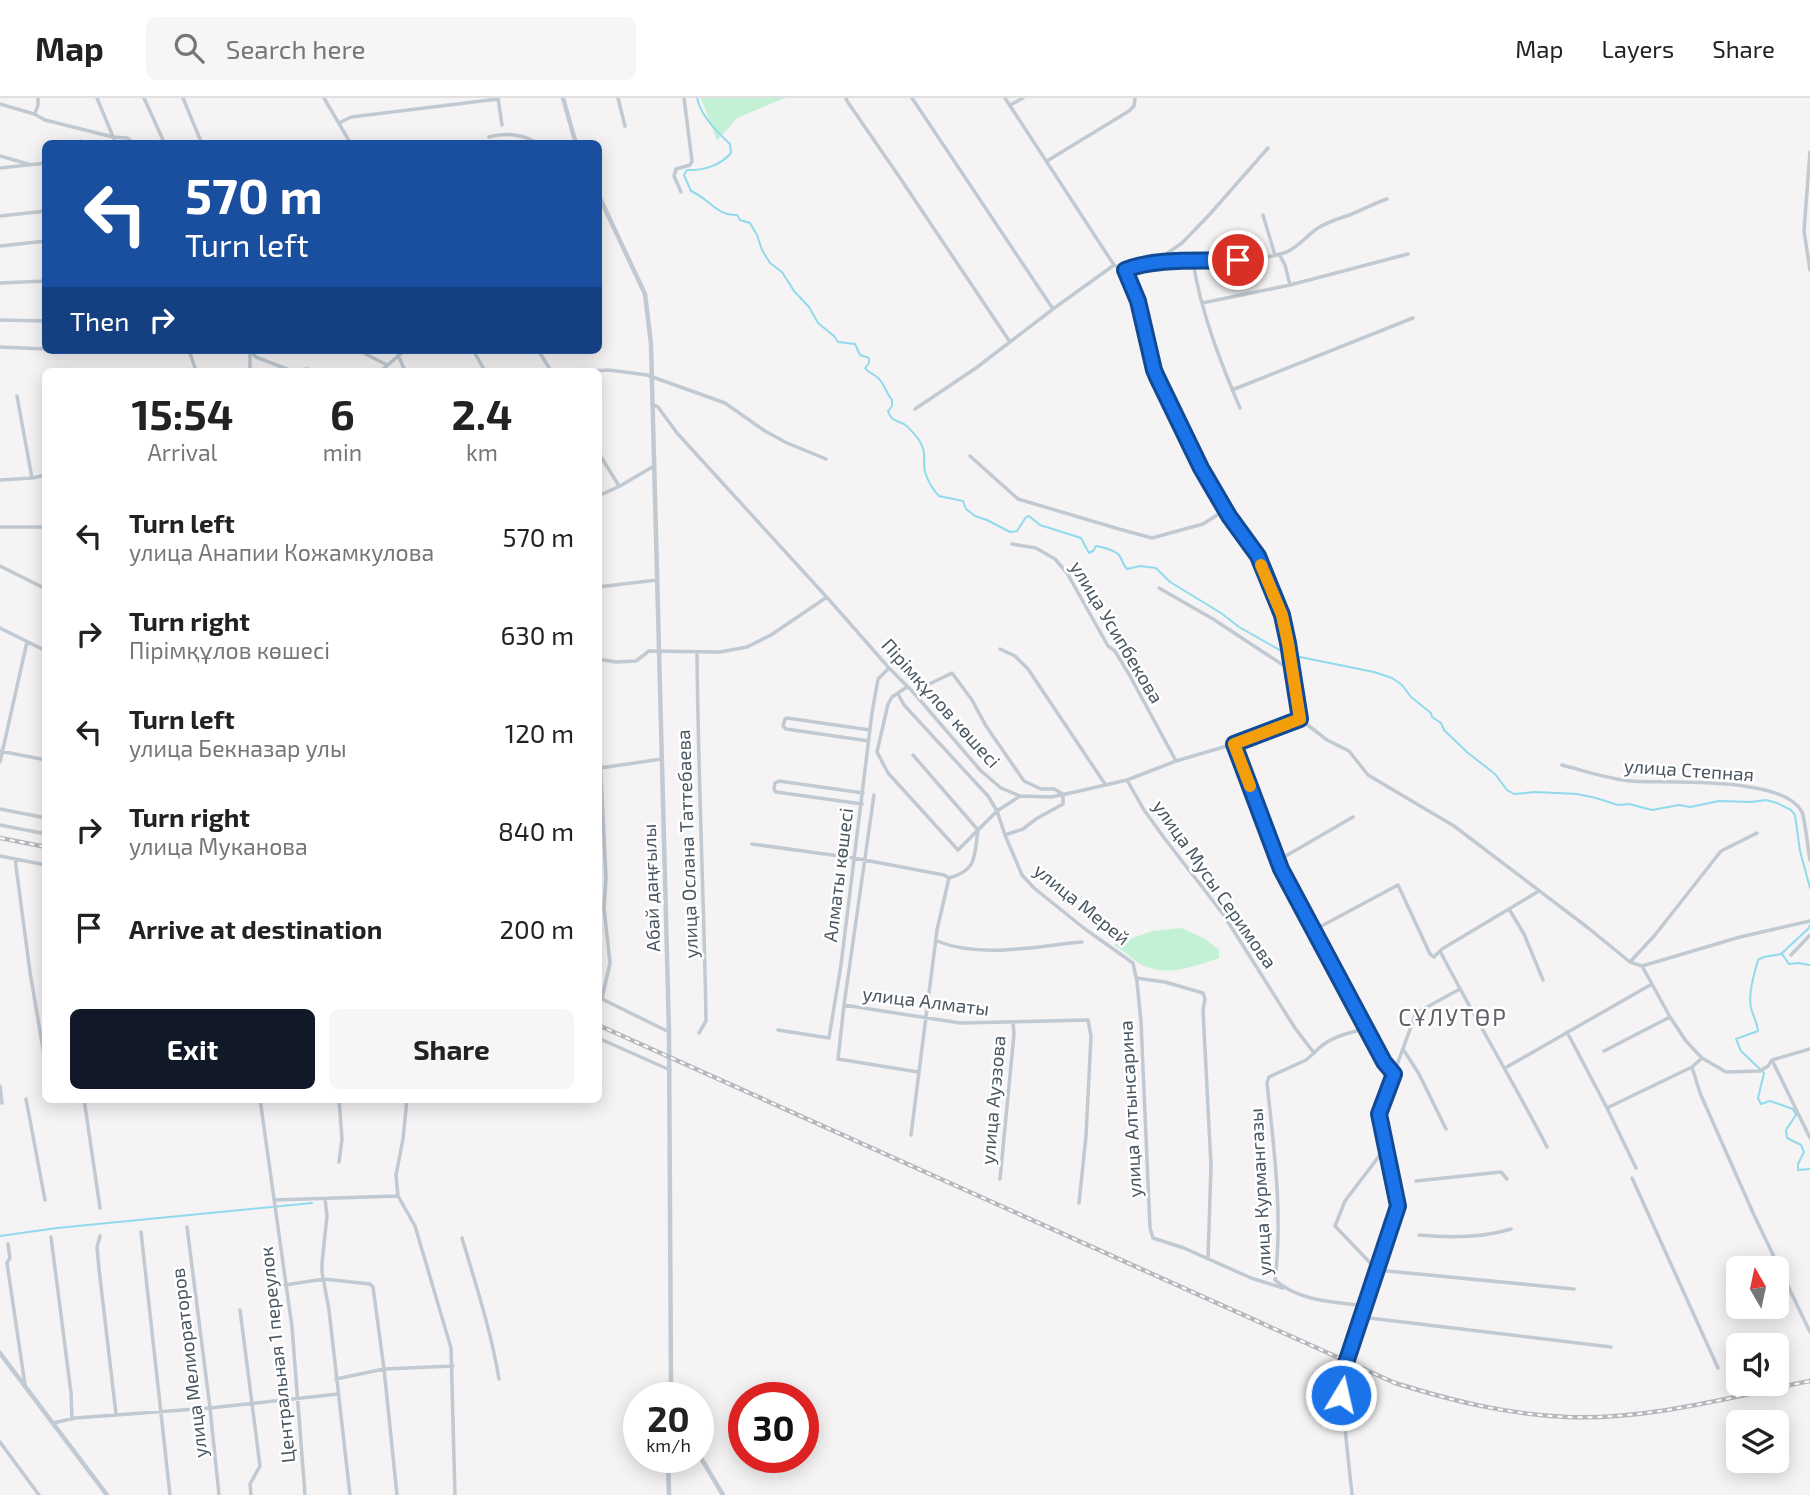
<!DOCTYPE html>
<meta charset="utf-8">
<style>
:root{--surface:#fff;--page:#f6f6f6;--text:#222;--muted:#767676;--line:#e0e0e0;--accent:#111827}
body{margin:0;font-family:"Exo 2",sans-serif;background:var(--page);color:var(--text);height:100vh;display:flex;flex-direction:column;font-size:26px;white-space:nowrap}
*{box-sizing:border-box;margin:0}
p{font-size:23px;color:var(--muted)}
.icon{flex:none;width:38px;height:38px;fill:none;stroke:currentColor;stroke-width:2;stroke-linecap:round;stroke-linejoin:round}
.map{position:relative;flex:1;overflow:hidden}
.panel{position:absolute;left:42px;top:270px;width:560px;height:735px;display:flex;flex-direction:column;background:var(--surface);border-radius:10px;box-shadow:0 4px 18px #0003}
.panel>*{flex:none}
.hud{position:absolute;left:42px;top:42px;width:560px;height:214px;border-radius:10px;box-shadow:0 4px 18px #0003;background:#1a4fa0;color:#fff;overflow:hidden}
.needle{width:46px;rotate:351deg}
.buttons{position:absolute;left:1726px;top:1158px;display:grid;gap:14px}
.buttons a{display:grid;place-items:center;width:63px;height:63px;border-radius:10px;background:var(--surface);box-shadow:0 4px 18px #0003;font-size:35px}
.speed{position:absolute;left:623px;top:1284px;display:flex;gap:14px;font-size:35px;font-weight:700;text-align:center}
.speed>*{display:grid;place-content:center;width:91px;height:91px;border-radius:50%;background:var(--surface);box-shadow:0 4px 18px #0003;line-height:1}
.speed small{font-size:18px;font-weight:400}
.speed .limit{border:10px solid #d22;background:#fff;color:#111}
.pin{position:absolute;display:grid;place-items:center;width:60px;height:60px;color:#fff;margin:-30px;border:4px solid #fff;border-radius:50%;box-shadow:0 2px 7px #0007}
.me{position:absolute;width:77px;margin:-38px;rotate:9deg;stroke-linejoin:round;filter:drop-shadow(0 0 5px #0008)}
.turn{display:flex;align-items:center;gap:24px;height:147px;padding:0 28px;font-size:32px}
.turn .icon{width:91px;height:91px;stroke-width:2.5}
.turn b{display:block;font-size:49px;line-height:60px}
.then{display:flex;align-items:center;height:66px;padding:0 28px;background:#0003;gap:14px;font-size:26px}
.eta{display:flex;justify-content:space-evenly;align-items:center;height:119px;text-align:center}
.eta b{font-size:42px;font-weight:700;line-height:49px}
.primary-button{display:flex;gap:14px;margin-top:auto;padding:14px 28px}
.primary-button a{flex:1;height:80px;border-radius:10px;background:var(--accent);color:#fff;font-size:28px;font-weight:700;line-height:80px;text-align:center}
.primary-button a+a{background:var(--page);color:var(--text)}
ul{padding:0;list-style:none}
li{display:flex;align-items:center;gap:21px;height:98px;padding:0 28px}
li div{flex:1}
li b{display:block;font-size:26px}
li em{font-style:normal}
header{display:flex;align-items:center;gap:42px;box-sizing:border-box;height:98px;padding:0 35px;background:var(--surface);border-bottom:2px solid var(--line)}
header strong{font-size:33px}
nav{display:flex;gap:38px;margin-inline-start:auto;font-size:24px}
.search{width:490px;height:63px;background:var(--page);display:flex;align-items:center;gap:18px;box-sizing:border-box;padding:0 24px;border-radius:10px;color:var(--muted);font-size:26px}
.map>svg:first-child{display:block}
.green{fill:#c3f1d5}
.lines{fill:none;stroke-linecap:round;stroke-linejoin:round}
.stream{stroke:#90daee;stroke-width:2}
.minor{stroke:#c1cad2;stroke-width:3.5}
.tertiary{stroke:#c1cad2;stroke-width:4.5}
.rail-casing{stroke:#b5b8bd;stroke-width:4.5}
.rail{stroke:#fff;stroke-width:2;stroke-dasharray:5;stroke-linecap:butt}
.route-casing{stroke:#114b97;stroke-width:18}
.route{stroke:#1a73e8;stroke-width:12}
.slow{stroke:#f59e0b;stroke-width:12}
.labels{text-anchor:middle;stroke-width:5;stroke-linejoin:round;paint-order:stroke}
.street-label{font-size:19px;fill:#4a5661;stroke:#fff}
.quarter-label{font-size:23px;letter-spacing:2px;fill:#5f6368;stroke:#fff}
</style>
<header>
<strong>Map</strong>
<div class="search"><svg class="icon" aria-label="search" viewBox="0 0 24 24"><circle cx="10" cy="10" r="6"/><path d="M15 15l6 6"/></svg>Search here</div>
<nav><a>Map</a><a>Layers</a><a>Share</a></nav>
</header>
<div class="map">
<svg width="1810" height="1397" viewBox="0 0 1810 1397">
<rect width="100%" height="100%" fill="#f5f3f3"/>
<path class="green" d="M701 0H785L737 20 717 43Z
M1182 830 1205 841 1219 852V860C1196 868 1170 878 1147 869 1135 865 1125 853 1114 847L1152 833Z"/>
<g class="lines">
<path class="stream" d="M697 0C701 18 717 34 730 46L731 55C721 67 703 73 687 72L684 77 691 93C710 101 715 117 737 117L740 122 750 125 757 137 762 152 770 165 782 174 794 193 809 209 818 225 834 238 838 244 855 246 860 257 869 260V265L865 270C869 276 874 275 879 281 885 287 886 295 892 302V308L888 313C891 323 896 322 904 326 910 330 915 337 919 342 928 356 922 361 925 374 928 383 933 392 939 398L963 403 966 411 975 418 987 422 1010 434 1017 433 1026 419 1029 418 1040 427 1081 440 1089 455 1093 453 1096 448C1102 449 1113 452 1118 456 1122 460 1123 467 1127 471L1140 468 1156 470 1170 484 1221 515 1239 529 1285 555
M1295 558 1374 574 1392 580 1402 587 1411 599 1431 615 1432 619 1441 625 1444 632 1468 655 1495 676 1507 692 1514 696 1536 694 1577 696 1596 700 1618 707 1629 706 1652 712 1679 707 1690 709 1719 703 1751 704 1766 702 1777 705 1791 712 1795 717 1800 753 1810 790
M1810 827 1809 830 1781 856 1764 859 1758 862C1754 877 1748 895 1751 910 1753 918 1757 924 1758 933L1736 941 1741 953 1764 975 1758 1000 1761 1006 1770 1003 1793 1011 1796 1017 1786 1032 1787 1040 1801 1047 1804 1054 1798 1066V1072L1810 1071
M1782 856 1789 866 1798 865 1810 867
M0 1138 57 1130 312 1105"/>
<path class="minor" d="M97 0 116 46
M144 0 163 42 162 46
M183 0 202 46
M324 0 351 46
M498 0 502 27
M618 0 625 28
M846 0 847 3 898 77 1010 244
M912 0 1053 211
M1005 0 1114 167 1125 172 1129 181 1138 203 1154 272 1183 334 1201 370 1229 418 1257 458 1279 511 1288 545 1300 620
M0 6 34 16 45 22 113 39 127 40 135 46
M1010 7 1023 0
M35 15 38 7V0
M339 25 351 19 498 1
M489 39C506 34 525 37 539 46
M81 43V46
M1810 54 1804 133 1810 172
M0 58 28 66
M1047 63 1129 13 1134 8 1135 0
M0 70 46 65
M681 94 674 78 676 71 690 67 692 63 684 0
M1263 117 1275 157
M0 118 46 113
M0 148 46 143
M1279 156 1285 167 1290 187
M1156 163 1182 145 1210 116 1268 50
M1193 164C1201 214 1220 263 1240 310
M1125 172C1171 153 1234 171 1284 155 1297 151 1306 138 1318 130 1329 123 1341 120 1352 116 1364 111 1375 105 1387 101
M0 185 46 183
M1202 205 1290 187 1408 156
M0 222 46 223
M0 249 46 251
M75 252H114
M168 252 190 254
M250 252 256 259 292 273
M250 252V273
M358 252 387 267
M473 252 485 273
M538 252 551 273
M190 255 196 273
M398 257 405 273
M294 273 307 271 313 273
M381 273 405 252
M592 273 609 272 647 277 725 305 765 333 787 345 826 361
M1232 292 1413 220
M17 298 32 380
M652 306 658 309 677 335 832 505 889 570 913 594 981 673 1001 690 1020 698 1051 699 1075 694 1127 682 1176 663 1234 646 1300 621
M915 311 976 270 1053 211 1114 167
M598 354 619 388
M970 358 1018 401 1119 431 1152 440 1203 426 1225 412
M0 382 32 380 46 377
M598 398 620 388 654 368
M0 429H46
M1012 446 1036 450 1055 461 1067 475 1108 548 1115 553 1130 578 1176 663
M0 468 46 491
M598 489 657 482
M1159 490 1213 521 1292 573
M0 530 46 553
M1000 551 1015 558 1028 571 1105 686
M697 554C698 677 704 800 706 923L699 935
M598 561 616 564 636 563 649 553 720 554 747 549 771 537 827 499
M907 589 892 599 888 606 877 654 888 675 958 752 997 713 1020 698
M913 594 952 575 972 602 986 628 1024 683 1041 691H1054L1063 696V706L1036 721 1023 731 1005 737
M898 596 904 607 988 698 997 713 1005 737 1022 777 1034 790 1085 831 1133 865 1137 884 1141 924 1150 1130 1153 1140 1184 1150 1251 1180 1283 1190
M598 617 606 780 604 810 610 865 602 900
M1300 621 1327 642 1349 653 1368 677 1454 728 1587 829 1630 864 1642 868 1740 839 1810 823
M869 643 786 631 783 628 785 621 787 620 870 632
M1234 646 1281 771 1387 968 1394 976
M0 653 46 662
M913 657 978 732C974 758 978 772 949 780
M0 664 27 544
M1562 667C1585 673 1607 681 1631 683 1667 686 1783 677 1802 714 1805 721 1808 752 1810 762
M600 670 662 661
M1127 682 1144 712 1165 741 1223 816 1295 930 1314 955 1306 962 1269 979 1267 985C1274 1050 1283 1117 1275 1182 1297 1202 1331 1204 1358 1207L1366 1205
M874 697 844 907 838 961 918 974
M862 706 776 694 774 691 775 685 779 683 863 695
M0 711 46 720
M0 727 46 736
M43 734 46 719
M752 746 854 760 944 777 949 780
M0 758 46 767
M15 761 30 874 46 969
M1277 763 1353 719
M1509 811 1524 836 1543 882
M1314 832 1398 787 1430 856 1434 859 1442 851 1539 793
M937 843C982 861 1035 848 1082 844
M1440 853C1474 919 1513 983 1547 1049
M1791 857 1810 837
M1630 864 1655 837 1721 753 1757 735
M1136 880 1165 884 1203 895 1205 901 1203 912 1211 1067 1208 1161
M1652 886 1670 919 1686 943 1702 960 1726 974 1760 973 1768 968 1772 962 1810 1040
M598 899 669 934
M844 907 960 925 1088 922 1091 938 1086 1038 1079 1105
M778 932 829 940 841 867 872 615 878 581 889 570
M1567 934 1607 1010
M598 940 670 972
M1403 951 1419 976 1446 1031
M1604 953 1670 919
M1314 955C1328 939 1348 935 1368 930
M1702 960 1692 969 1700 995 1754 1117 1810 1234
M1772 962 1810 951
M1505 970 1652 886 1642 868
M0 988 2 1005
M26 1001 45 1102
M84 1001 100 1110
M260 1001 292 1229 305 1397
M339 1001 342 1041 339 1064
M407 1001 403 1041 396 1077 397 1088 398 1098 415 1128 451 1250 455 1397
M911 1037 937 832 949 780
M1386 1049 1345 1103 1335 1128 1377 1172 1574 1191
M1636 1070 1607 1010 1692 969
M1632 1080 1718 1270
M1000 1081 1014 936 1013 925
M1416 1083 1501 1074 1507 1081
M325 1101 327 1118 322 1165V1174L329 1212 350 1397
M274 1102 398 1098
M187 1129 210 1310 219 1397
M141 1134 170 1397
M1419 1137C1449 1140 1482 1140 1511 1131
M100 1138 97 1149 99 1171 116 1316
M51 1139 71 1295 72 1321
M462 1140C476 1187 491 1233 499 1281
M8 1146 10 1160 7 1165 25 1287
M285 1187 324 1181 370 1186 373 1189 384 1271 397 1397
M240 1212 260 1368 250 1386 251 1397
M1361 1219 1611 1249
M336 1281 384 1271 453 1268
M53 1325 75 1320 210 1310 338 1296
M0 1344 39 1397
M1352 1397 1340 1283 1398 1108 1379 1016 1416 915 1460 891"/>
<path class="tertiary" d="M563 0 576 46
M598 96 645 196 651 246 669 934 671 1286 673 1300
M0 1255 107 1397
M698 1355 723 1397
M668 1360 669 1397"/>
<g class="rail-casing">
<path id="rail" d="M0 740 46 749
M598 927 1395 1285C1453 1303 1505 1316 1567 1319 1649 1322 1731 1299 1810 1283"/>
</g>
<use href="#rail" class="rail"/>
</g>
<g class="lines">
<g class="route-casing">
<path id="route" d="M1238 162C1203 164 1157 159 1125 172L1138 203 1154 272 1157 279 1201 370 1229 418 1258 458 1282 517 1288 545 1300 621 1234 646 1281 771 1384 964 1394 976 1379 1016 1398 1108 1340 1283 1341 1297"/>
</g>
<use href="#route" class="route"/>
<path class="slow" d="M1250 688 1234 646 1300 621 1288 545 1282 517 1261 467"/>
</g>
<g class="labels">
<g class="street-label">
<text transform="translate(1117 534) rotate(59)" y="7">улица Усипбекова</text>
<text transform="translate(941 605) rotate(48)" y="7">Пірімқұлов көшесі</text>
<text transform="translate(1689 672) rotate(4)" y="7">улица Степная</text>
<text transform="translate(687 746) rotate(-92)" y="7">улица Ослана Таттебаева</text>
<text transform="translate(838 777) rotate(-83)" y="7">Алматы көшесі</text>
<text transform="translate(1215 786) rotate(55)" y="7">улица Мусы Серимова</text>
<text transform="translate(651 790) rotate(-92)" y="7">Абай даңғылы</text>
<text transform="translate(1082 806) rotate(39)" y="7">улица Мерей</text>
<text transform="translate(926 903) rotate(7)" y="7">улица Алматы</text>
<text transform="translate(993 1002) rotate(-85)" y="7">улица Ауэзова</text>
<text transform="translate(1130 1011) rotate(-93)" y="7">улица Алтынсарина</text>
<text transform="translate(1260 1094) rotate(-93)" y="7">улица Курмангазы</text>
<text transform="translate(277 1257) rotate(-96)" y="7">Центральная 1 переулок</text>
<text transform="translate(189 1265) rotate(-97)" y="7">улица Мелиораторов</text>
</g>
<g class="quarter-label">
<text x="1453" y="928">СҰЛУТӨР</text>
</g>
</g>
</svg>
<div class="buttons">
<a><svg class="needle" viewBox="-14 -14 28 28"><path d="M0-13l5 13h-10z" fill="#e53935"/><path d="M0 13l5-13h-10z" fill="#767676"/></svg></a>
<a><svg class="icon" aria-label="sound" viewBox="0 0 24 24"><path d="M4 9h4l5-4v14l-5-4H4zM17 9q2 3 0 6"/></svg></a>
<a><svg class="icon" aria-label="layers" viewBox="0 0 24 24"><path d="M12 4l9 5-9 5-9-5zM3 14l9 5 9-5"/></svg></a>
</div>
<div class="speed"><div>20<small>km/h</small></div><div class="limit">30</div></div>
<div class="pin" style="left:1238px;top:162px;background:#d93025"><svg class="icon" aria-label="arrive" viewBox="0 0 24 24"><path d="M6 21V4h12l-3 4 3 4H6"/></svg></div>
<svg class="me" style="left:1341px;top:1297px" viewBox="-20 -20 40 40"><circle r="17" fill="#1a73e8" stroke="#fff" stroke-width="3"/><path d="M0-11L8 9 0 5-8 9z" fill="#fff"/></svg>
<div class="hud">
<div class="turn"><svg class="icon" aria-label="left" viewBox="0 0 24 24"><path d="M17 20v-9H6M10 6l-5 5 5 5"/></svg><div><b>570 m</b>Turn left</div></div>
<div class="then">Then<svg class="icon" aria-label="right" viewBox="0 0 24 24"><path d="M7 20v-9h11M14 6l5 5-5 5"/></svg></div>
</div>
<section class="panel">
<div class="eta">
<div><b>15:54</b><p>Arrival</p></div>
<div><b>6</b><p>min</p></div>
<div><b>2.4</b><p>km</p></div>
</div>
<ul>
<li><svg class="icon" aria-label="left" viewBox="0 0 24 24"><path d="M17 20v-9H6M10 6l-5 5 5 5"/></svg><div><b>Turn left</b><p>улица Анапии Кожамкулова</p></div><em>570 m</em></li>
<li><svg class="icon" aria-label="right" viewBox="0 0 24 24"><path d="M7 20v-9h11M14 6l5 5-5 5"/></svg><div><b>Turn right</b><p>Пірімқұлов көшесі</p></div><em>630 m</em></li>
<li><svg class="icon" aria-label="left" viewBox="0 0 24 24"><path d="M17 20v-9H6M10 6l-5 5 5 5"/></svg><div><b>Turn left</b><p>улица Бекназар улы</p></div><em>120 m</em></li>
<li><svg class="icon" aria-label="right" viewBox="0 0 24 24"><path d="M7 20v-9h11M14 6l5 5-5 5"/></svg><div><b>Turn right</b><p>улица Муканова</p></div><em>840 m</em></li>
<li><svg class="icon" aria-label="arrive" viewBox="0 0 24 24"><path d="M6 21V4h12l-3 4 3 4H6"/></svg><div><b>Arrive at destination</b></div><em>200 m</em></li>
</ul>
<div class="primary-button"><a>Exit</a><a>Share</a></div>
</section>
</div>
